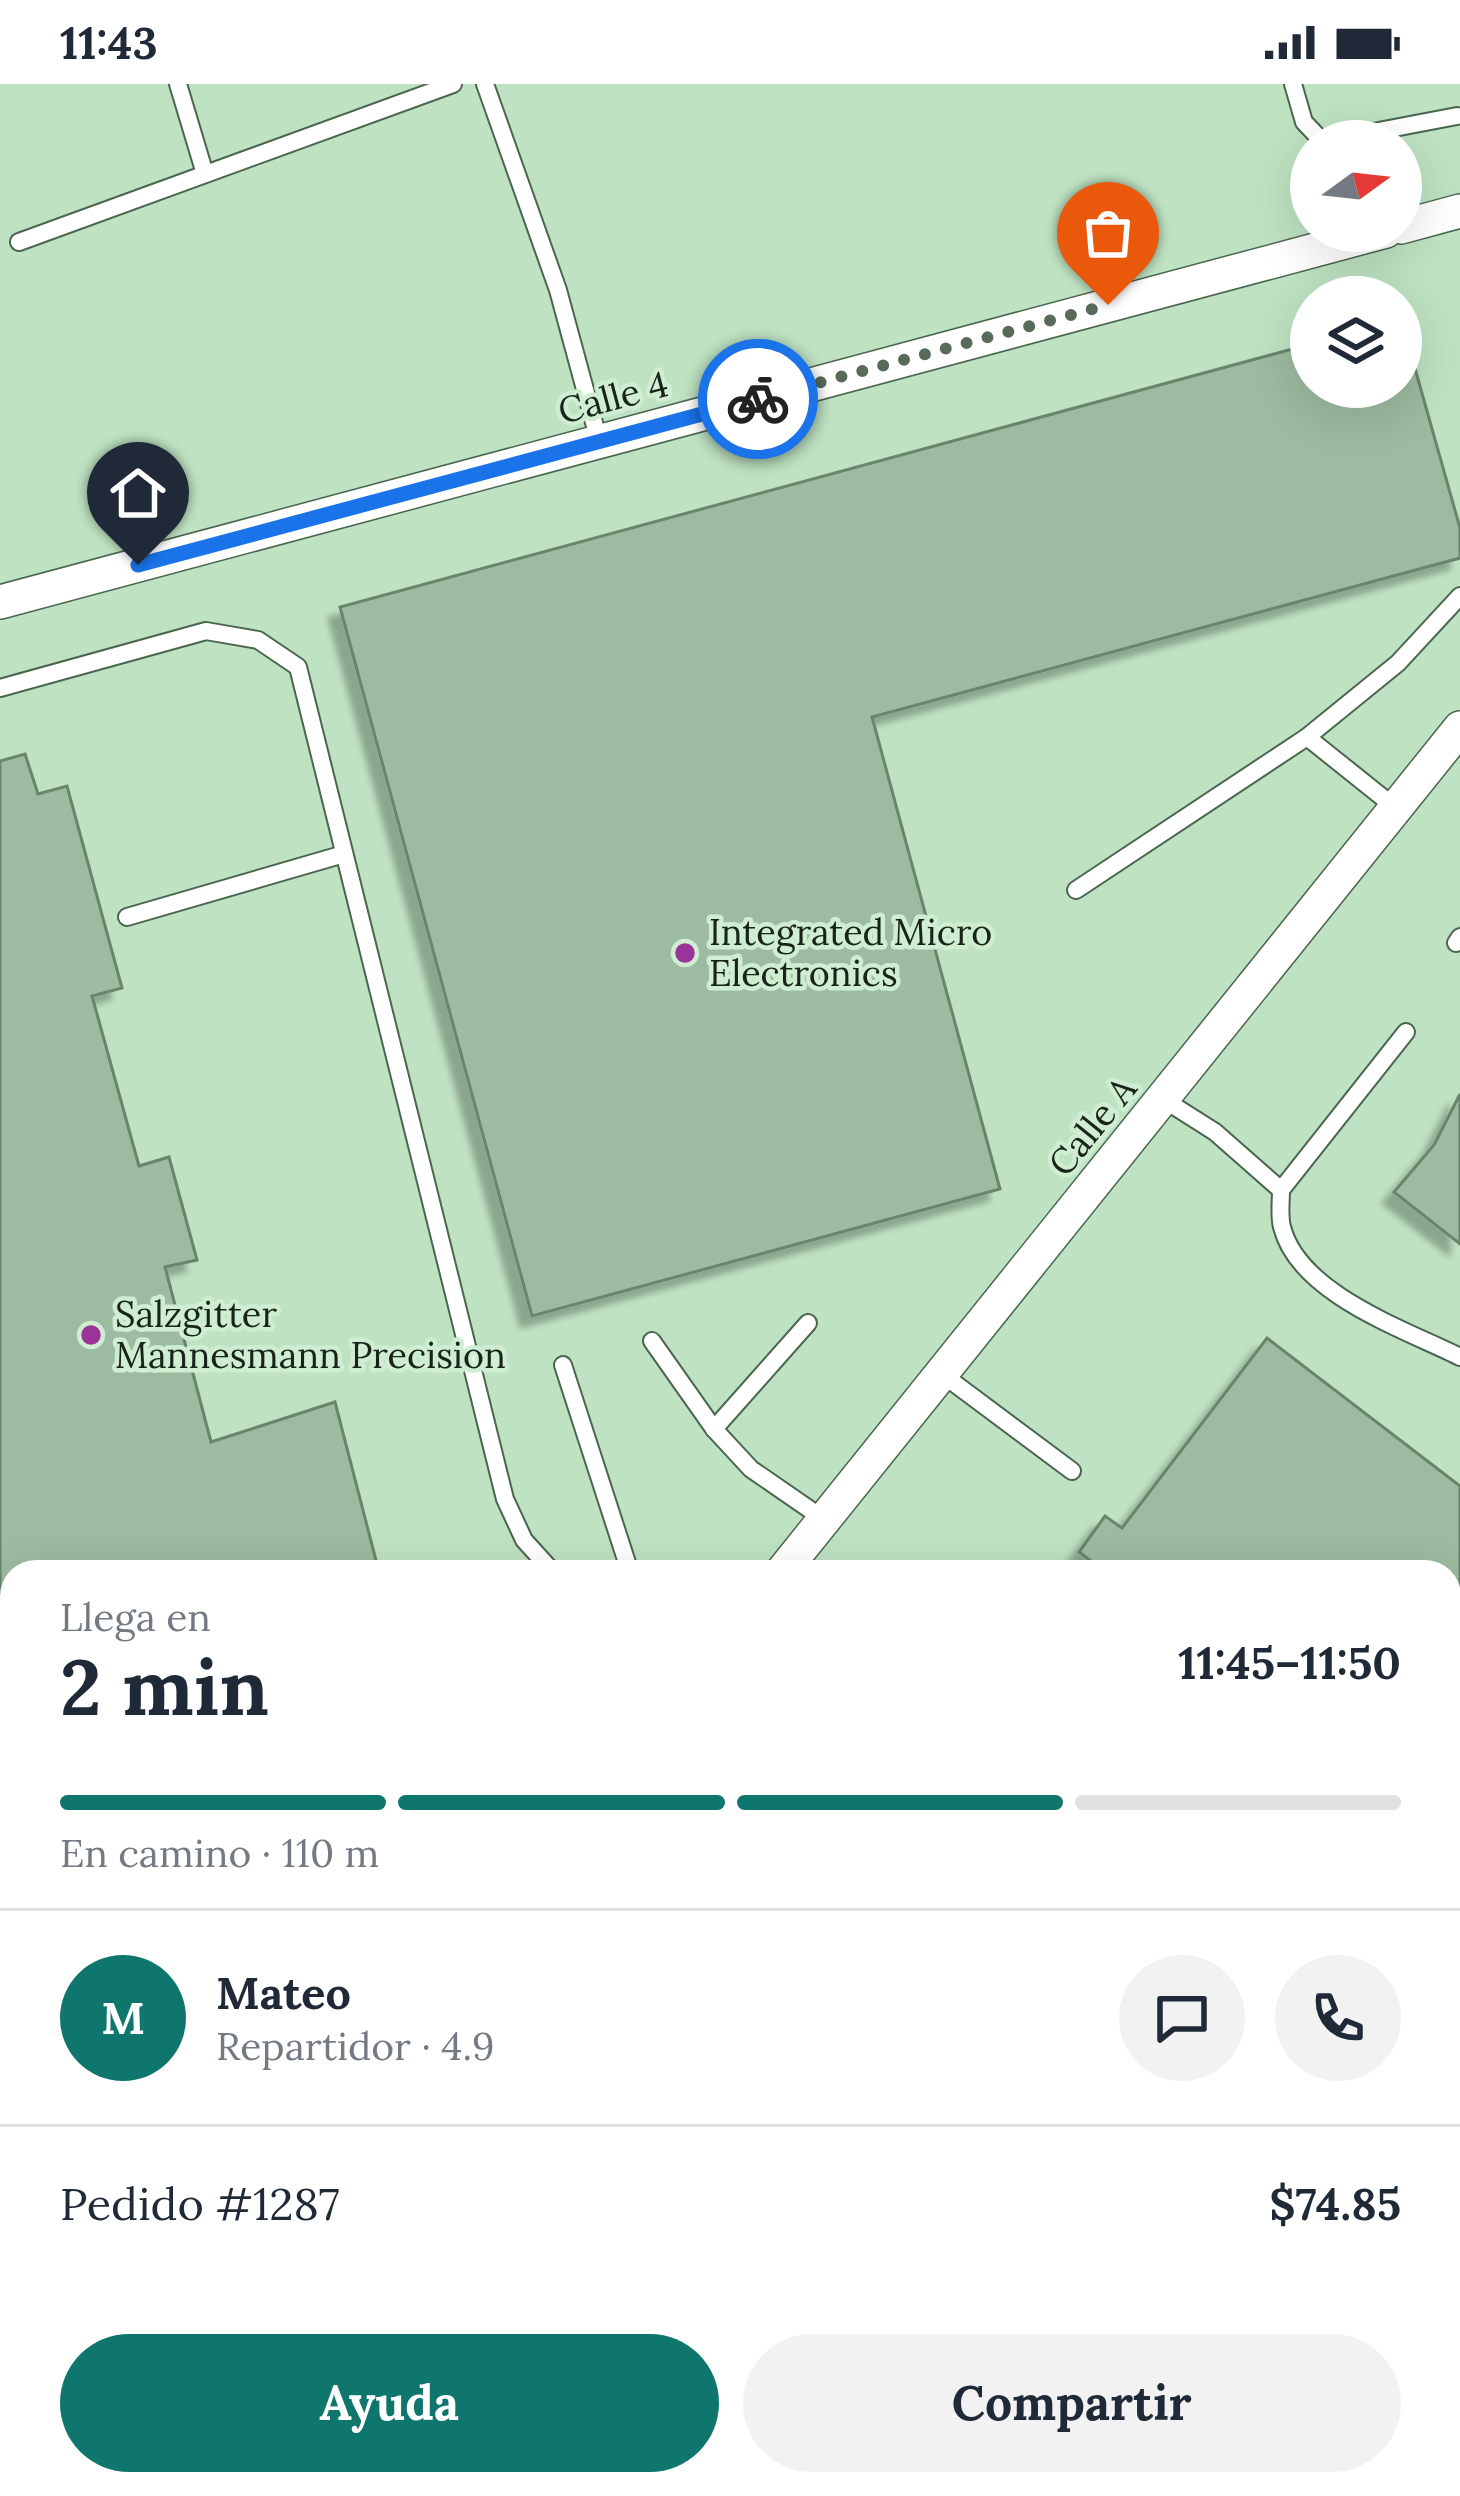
<!DOCTYPE html>
<html lang="es">
<head>
<meta charset="utf-8">
<style>
  body { margin:0; font-family:Lora,serif; background:#f2f2f3; color:#1f2937; height:100vh; display:flex; flex-direction:column; font-size:45px; white-space:nowrap }
  * { box-sizing:border-box; margin:0 }
  p { font-size:39px; color:#747a83 }
  .icon { flex:none; width:66px; height:66px; fill:none; stroke:currentColor; stroke-width:2; stroke-linecap:round; stroke-linejoin:round }
  .map { position:relative; flex:1; overflow:hidden }
  .drawer { position:absolute; left:0px; top:1476px; width:1461px; height:936px; display:flex; flex-direction:column; background:#fff; border-radius:36px 36px 0 0; box-shadow:0 12px 48px #0002 }
  .drawer>* { flex:none }
  .needle { width:78px; rotate:75deg }
  .buttons { position:absolute; left:1290px; top:36px; display:grid; gap:24px }
  .buttons a { display:grid; place-items:center; width:132px; height:132px; border-radius:50%; background:#fff; box-shadow:0 12px 48px #0002; font-size:60px }
  .pin { position:absolute; display:grid; place-items:center; width:102px; height:102px; color:#fff; margin:-123px -51px; border-radius:50% 50% 50% 0; rotate:-45deg; box-shadow:0 0 12px #0007 }
  .pin .icon { rotate:45deg }
  .courier { position:absolute; display:grid; place-items:center; width:120px; height:120px; margin:-60px; border:9px solid #1a73e8; border-radius:50%; background:#fff; color:#222; box-shadow:0 3px 15px #0007 }
  .head em { font-style:normal; font-weight:700 }
  .head div { display:flex; flex-direction:column-reverse }
  .head { display:flex; align-items:center; justify-content:space-between; height:204px; padding:0 60px }
  h1 { font-size:78px; font-weight:700; line-height:90px }
  .bar { display:grid; grid-template-columns:repeat(4,1fr); gap:18px 12px; align-content:center; height:144px; padding:0 60px }
  .bar i { height:15px; border-radius:9px; background:#e0e1e3 }
  .bar .on { background:#0f766e }
  .bar p { grid-column:span 4 }
  .line { display:flex; align-items:center; gap:30px; padding:0 60px; border-top:3px solid #e0e1e3 }
  .line div { flex:1 }
  .round { display:grid; place-items:center; flex:none; width:126px; height:126px; border-radius:63px; background:#f2f2f3 }
  .button { display:flex; gap:24px; margin-top:auto; padding:24px 60px }
  .button a { flex:1; height:138px; border-radius:72px; background:#0f766e; color:#fff; font-size:48px; font-weight:700; line-height:138px; text-align:center }
  .button a+a { background:#f2f2f3; color:#1f2937 }
  .status { display:flex; justify-content:space-between; align-items:center; height:84px; padding:0 60px; background:#fff; direction:ltr }
  .status svg { height:33px; fill:currentColor }
  .map>svg:first-child { display:block }
</style>
</head>
<body>
<div class="status"><b>11:43</b><svg viewBox="0 0 49 12"><path d="M0 12V9h3v3zM5 12V6h3v6zM10 12V3h3v9zM15 12V0h3v12zM26 1h20v11H26zM47 4h2v5h-2z"/></svg></div>
<div class="map">
<svg width="1460" height="2412" viewBox="0 0 1460 2412">
  <defs>
    <filter id="shadow"><feDropShadow dx="-11" dy="11" stdDeviation="3" flood-color="#0004"/></filter>
  </defs>
  <rect width="100%" height="100%" fill="#ceedd1"/>
  <path fill="#bee2c2" fill-rule="evenodd" d="M0,0H1460V2018L1449,2038V1488H12V2400H1242L1235,2412H0ZM1311,57H1401V147H1311ZM1311,213H1401V303H1311Z"/>
  <g fill="#9dbba0" stroke="#69856c" stroke-width="3" filter="url(#shadow)">
    <path d="M1401,235L1460,444V474L872,633L1000,1105L532,1232L340,523L1311,260V303H1401Z"/>
    <path d="M25,670L38,710L67,702L122,904L92,912L139,1082L169,1073L197,1176L165,1183L211,1358L335,1318L379,1488H12V1924L0,1927V677Z"/>
    <path d="M1460,1010V1160L1394,1108L1434,1061Z"/>
    <path d="M1267,1254L1460,1402V1802L1449,1793V1488H1106L1079,1468L1105,1432L1122,1444Z"/>
    <path d="M318,2400H1014L1004,2412H309Z"/>
  </g>
  <g fill="none" stroke-linecap="round" stroke-linejoin="round">
    <defs>
      <g id="lane">
        <path d="M178,0L205,90"/>
        <path d="M485,0L558,206L599,357"/>
        <path d="M1293,0L1304,38L1322,57"/>
        <path d="M1326,57L1457,32"/>
        <path d="M19,158L453,0"/>
        <path d="M0,604L206,547L258,556L298,583L505,1415L524,1456L553,1488"/>
        <path d="M1397,725L1307,653L1398,579L1460,512"/>
        <path d="M1076,806L1307,653"/>
        <path d="M127,833L344,770"/>
        <path d="M1456,859L1460,853"/>
        <path d="M1163,1015L1215,1048L1281,1106L1406,948"/>
        <path d="M1281,1106C1281,1118 1279,1132 1282,1143C1299,1210 1404,1245 1460,1273"/>
        <path d="M652,1257L714,1345L751,1385L825,1436"/>
        <path d="M563,1281L630,1488"/>
        <path d="M942,1290L1072,1387"/>
        <path d="M714,1345L808,1239"/>
        <path d="M0,1980L12,1976"/>
        <path d="M166,2412L175,2400"/>
      </g>
      <g id="street">
        <path d="M1401,143L1460,127"/>
        <path d="M0,518L1386,147"/>
        <path d="M782,1488L1460,644"/>
        <path d="M53,2412L63,2400"/>
      </g>
      <g id="secondary">
        <path d="M1449,2123L1460,2104"/>
        <path d="M1449,2306L1460,2285"/>
        <path d="M1284,2412L1291,2400"/>
        <path d="M1392,2412L1398,2400"/>
      </g>
    </defs>
    <use href="#lane" stroke="#4b664f" stroke-width="20"/>
    <use href="#street" stroke="#4b664f" stroke-width="36"/>
    <use href="#secondary" stroke="#4b664f" stroke-width="51"/>
    <use href="#lane" stroke="#fff" stroke-width="16"/>
    <use href="#street" stroke="#fff" stroke-width="33"/>
    <use href="#secondary" stroke="#ddeee0" stroke-width="48"/>
  </g>
  <g fill="none" stroke-linecap="round" stroke-linejoin="round">
    <path stroke="#586a59" stroke-width="12" stroke-dasharray="0 21.6" d="M758,315L1108,221"/>
    <path stroke="#1a73e8" stroke-width="15" d="M138,481L758,315"/>
  </g>
  <g fill="#9a3499" stroke="#ceedd1" stroke-width="4.5">
    <circle cx="685" cy="869" r="12"/>
    <circle cx="91" cy="1251" r="12"/>
  </g>
  <g text-anchor="middle" dominant-baseline="central" stroke-width="9" stroke-linejoin="round" paint-order="stroke">
    <g font-size="36" fill="#182319" stroke="#ceedd1">
      <text transform="translate(613 313) rotate(-15)">Calle 4</text>
      <text transform="translate(1092 1042) rotate(-51)">Calle A</text>
    </g>
    <g font-size="36" fill="#182319" stroke="#ceedd1" text-anchor="start">
      <text x="709" y="848">Integrated Micro<tspan x="709" dy="41">Electronics</tspan></text>
      <text x="115" y="1230">Salzgitter<tspan x="115" dy="41">Mannesmann Precision</tspan></text>
    </g>
  </g>
</svg>
<div class="buttons">
<a><svg class="needle" viewBox="-14 -14 28 28"><path d="M0-13l5 13h-10z" fill="#e53935"/><path d="M0 13l5-13h-10z" fill="#747a83"/></svg></a>
<a><svg class="icon" aria-label="layers" viewBox="0 0 24 24"><path d="M12 4l9 5-9 5-9-5zM3 14l9 5 9-5"/></svg></a>
</div>
<div class="pin" style="left:1108px;top:221px;background:#ea580c"><svg class="icon" aria-label="bag" viewBox="0 0 24 24"><path d="M5 8h14l-1 12H6zM9 8a3 3 0 0 1 6 0"/></svg></div>
<div class="pin" style="left:138px;top:481px;background:#1f2937"><svg class="icon" aria-label="home" viewBox="0 0 24 24"><path d="M3 11l9-7 9 7M6 9v11h12V9"/></svg></div>
<div class="courier" style="left:758px;top:315px"><svg class="icon" aria-label="bike" viewBox="0 0 24 24"><circle cx="6" cy="16" r="4"/><circle cx="18" cy="16" r="4"/><path d="M6 16l4-8h5l3 8M10 8l3 8H6M13 5h3"/></svg></div>
<section class="drawer">
<div class="head"><div><h1>2 min</h1><p>Llega en</p></div><em>11:45–11:50</em></div>
<div class="bar"><i class="on"></i><i class="on"></i><i class="on"></i><i></i><p>En camino · 110 m</p></div>
<div class="line" style="height:216px"><b class="round" style="background:#0f766e;color:#fff">M</b><div><b>Mateo</b><p>Repartidor · 4.9</p></div><a class="round"><svg class="icon" aria-label="chat" viewBox="0 0 24 24"><path d="M4 5h16v11H9l-5 4z"/></svg></a><a class="round"><svg class="icon" aria-label="phone" viewBox="0 0 24 24"><path d="M5 4h4l2 5-3 2q2 4 5 5l2-3 5 2v4C11 20 4 13 5 4z"/></svg></a></div>
<div class="line" style="height:156px"><div>Pedido #1287</div><b>$74.85</b></div>
<div class="button"><a>Ayuda</a><a>Compartir</a></div>
</section>
</div>
</body>
</html>
